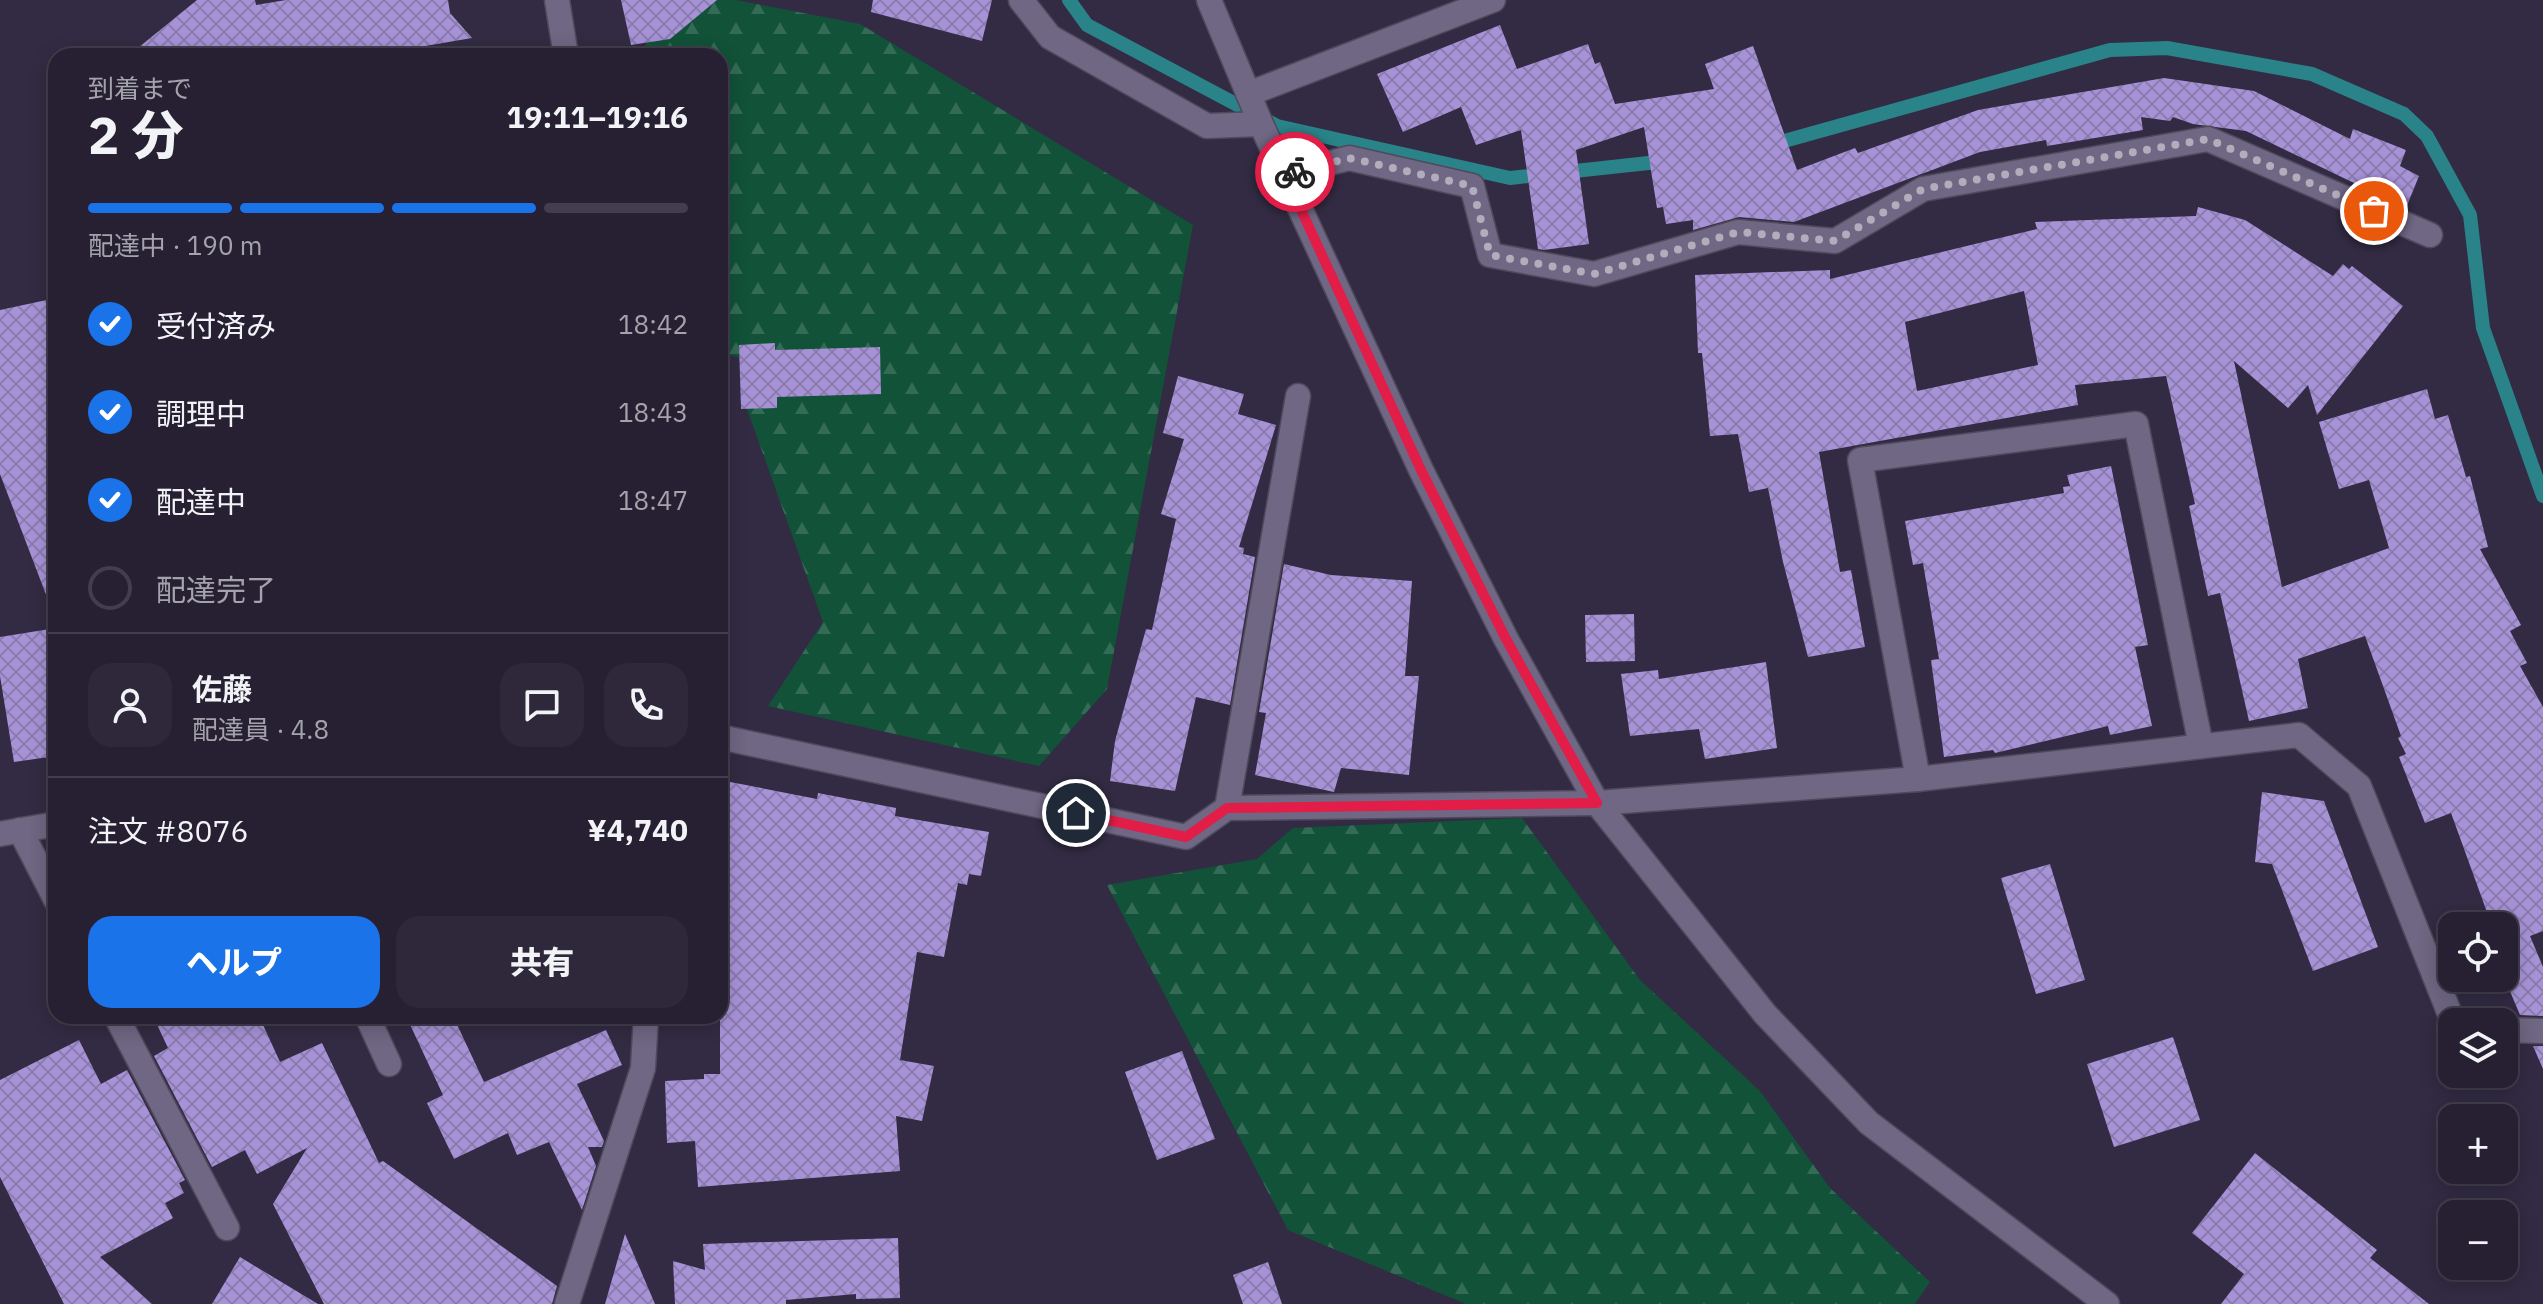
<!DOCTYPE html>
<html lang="ja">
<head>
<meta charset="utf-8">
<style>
  body { margin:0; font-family:"IBM Plex Sans","Noto Sans JP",sans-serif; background:#2e283a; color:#f1f3f6; height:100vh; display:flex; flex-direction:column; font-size:30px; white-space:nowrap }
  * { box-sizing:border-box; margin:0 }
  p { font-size:26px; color:#a4a3ac }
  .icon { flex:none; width:44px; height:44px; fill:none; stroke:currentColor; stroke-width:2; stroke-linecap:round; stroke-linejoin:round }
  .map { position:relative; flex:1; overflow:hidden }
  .panel { position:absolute; left:48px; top:48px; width:680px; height:976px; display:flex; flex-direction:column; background:#262032; border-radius:24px; box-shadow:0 4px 20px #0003,0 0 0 2px #423e4d }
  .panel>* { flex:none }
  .tools { position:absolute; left:2438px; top:912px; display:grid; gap:16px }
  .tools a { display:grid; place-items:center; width:80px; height:80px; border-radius:16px; background:#262032; box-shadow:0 4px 20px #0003,0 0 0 2px #423e4d; font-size:40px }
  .pin { position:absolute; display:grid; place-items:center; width:68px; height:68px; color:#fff; margin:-34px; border:4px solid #fff; border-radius:50%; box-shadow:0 2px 8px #0007 }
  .courier { position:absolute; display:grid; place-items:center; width:80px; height:80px; margin:-40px; border:6px solid #e11d48; border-radius:50%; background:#fff; color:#222; box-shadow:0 2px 10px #0007 }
  .summary em { font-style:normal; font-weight:800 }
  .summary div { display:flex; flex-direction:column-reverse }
  .summary { display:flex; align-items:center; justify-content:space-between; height:136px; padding:0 40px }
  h1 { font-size:52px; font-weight:800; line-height:60px }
  .bar { display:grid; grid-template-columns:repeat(4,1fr); gap:12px 8px; align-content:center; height:96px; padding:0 40px }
  .bar i { height:10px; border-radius:6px; background:#423e4d }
  .bar .current { background:#1a73e8 }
  .bar p { grid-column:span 4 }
  .line { display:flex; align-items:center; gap:20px; padding:0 40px; border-top:2px solid #423e4d }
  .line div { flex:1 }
  .round { display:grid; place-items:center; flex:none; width:84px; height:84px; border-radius:24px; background:#2e283a }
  ol { padding:0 40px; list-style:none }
  li { display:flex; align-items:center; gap:24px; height:88px }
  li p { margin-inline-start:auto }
  li .icon { padding:8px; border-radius:50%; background:#1a73e8; color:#fff; stroke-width:4 }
  li:last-child { color:#a4a3ac }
  li i { width:44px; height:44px; border:4px solid #423e4d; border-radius:50% }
  .button { display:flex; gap:16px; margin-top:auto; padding:16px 40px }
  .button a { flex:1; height:92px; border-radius:24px; background:#1a73e8; color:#fff; font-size:32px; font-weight:800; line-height:92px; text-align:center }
  .button a+a { background:#2e283a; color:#f1f3f6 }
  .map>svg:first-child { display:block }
</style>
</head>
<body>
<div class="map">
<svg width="2543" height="1304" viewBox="0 0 2543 1304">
  <defs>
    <pattern id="forest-firs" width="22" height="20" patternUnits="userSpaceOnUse" patternTransform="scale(2)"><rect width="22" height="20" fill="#115238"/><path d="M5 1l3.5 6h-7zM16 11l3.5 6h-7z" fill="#346b56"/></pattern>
    <pattern id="building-cross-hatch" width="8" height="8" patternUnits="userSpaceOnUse" patternTransform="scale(2)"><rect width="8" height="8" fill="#a792d8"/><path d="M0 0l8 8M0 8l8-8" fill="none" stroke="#8b7cae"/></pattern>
  </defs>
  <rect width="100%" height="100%" fill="#322b43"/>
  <g fill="url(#forest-firs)">
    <path d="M705,0H736L860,24L1193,225L1107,689L1039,766L768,706L823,622L747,409L771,362L720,354V56H643L647,39Z"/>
    <path d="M1522,818L1640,980L1760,1091L1830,1188L1930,1282L1915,1304H1466L1288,1230L1107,885L1257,859L1293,828Z"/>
  </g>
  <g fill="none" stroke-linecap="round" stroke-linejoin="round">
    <g stroke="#2a8388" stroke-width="14">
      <path d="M1069,0L1087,25L1277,126L1510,178L1667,161"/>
      <path d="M1770,145L2110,50L2167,48L2312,74L2404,114L2427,136L2470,215L2483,328L2543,496"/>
    </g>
  </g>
  <g fill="url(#building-cross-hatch)" fill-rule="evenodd">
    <path d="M197,0H255L256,5L286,0H448L450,13L472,38L367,56H128Z"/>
    <path d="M621,0H717L670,39L631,45Z"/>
    <path d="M873,0H992L982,41L871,12Z"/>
    <path d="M1500,25L1517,69L1588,44L1595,64L1600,62L1615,104L1714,89L1705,64L1753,46L1797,170L1855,148L1858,153L1978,110L2164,78L2254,91L2350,139L2353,129L2406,150L2400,166L2419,176L2406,208L2246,131L2193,124L2173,117L2170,121L2141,117L2143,130L2047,146L2046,140L1980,152L1794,222L1739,217L1693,230V220L1666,224L1663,207L1657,208L1644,127L1576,150L1589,244L1544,250L1538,249L1521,130L1476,145L1461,107L1403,132L1377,74Z"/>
    <path d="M2198,207L2245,220L2333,276L2343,264L2349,269L2352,266L2403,306L2317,415L2308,385L2288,408L2234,361L2282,587L2389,548L2369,480L2339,489L2319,422L2427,389L2435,419L2448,415L2466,477L2470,476L2488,547L2480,549L2521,625L2510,631L2527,663L2520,666L2543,707V931L2530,936L2543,967V1016L2520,1015L2504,977V926H2492L2451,813L2425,823L2399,757L2406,754L2398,738L2401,736L2365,636L2298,659L2308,708L2249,721L2220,593L2208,596L2189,506L2195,504L2166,376L2075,385L2078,405L1819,452L1840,572L1851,570L1865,647L1808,657L1783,562L1768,488L1749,492L1738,434L1710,436L1702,353H1698L1695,275L1830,270V279L2037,229L2035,222L2196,216ZM2024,291L2038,365L1917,391L1905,322Z"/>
    <path d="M56,298V613H53L0,474V310Z"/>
    <path d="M775,343V350L880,347L881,394L777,397V408L741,409L739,345Z"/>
    <path d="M1178,376L1244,394L1238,414L1276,425L1239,547L1244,548L1243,554L1255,557L1230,705L1196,697L1175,791L1110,781L1115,741L1146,629L1152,630L1176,519L1161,514L1184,439L1163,433Z"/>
    <path d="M2111,466L2148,645L2135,647L2152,726L2110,735L2108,726L1995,753L1993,750L1944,757L1931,660L1939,659L1923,563L1913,565L1905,521L2064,493L2063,487L2070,486L2067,475Z"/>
    <path d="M1284,564L1331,575L1412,581L1405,676H1419L1409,775L1341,768L1334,792L1255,775L1266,713L1259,712Z"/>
    <path d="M1634,614L1635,661L1586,662L1585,615Z"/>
    <path d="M56,628V756L14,762L0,676V637Z"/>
    <path d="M1766,662L1777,748L1705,759L1699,729L1630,736L1621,674L1658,670L1659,679Z"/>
    <path d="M720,780L817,799L818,793L896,808L895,816L989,832L981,876L969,874L967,885L958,883L944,957L917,952L900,1060L934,1066L922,1121L896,1116L900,1171L698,1187L695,1141L667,1143L665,1081L704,1079V1074H720Z"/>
    <path d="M2262,792L2324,801L2378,947L2313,971L2272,864L2255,862Z"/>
    <path d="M2050,864L2085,980L2036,994L2001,878Z"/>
    <path d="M153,1016H259L280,1062L322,1043L379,1163L383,1161L557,1286L552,1304H324L273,1204L307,1148L257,1174L245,1150L212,1167L154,1056L168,1048Z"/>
    <path d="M406,1016H453L484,1082L606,1030L622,1065L577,1084L604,1141L602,1147H588L596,1166L582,1210L549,1142L517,1155L508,1133L454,1159L427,1103L443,1095Z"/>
    <path d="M2173,1037L2200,1120L2114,1147L2087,1064Z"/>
    <path d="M79,1040L101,1084L127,1070L185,1180L179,1183L184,1193L165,1203L173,1218L100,1257L152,1304H64L0,1177V1080Z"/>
    <path d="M2533,1046H2543V1069Z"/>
    <path d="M1182,1051L1215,1139L1157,1160L1125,1072Z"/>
    <path d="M2255,1153L2377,1250L2370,1258L2429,1304H2221L2244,1274L2192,1233Z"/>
    <path d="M625,1234L655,1304H605Z"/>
    <path d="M898,1238L900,1298L856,1299V1294L786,1300V1304H675L673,1261L705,1270L703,1244Z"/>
    <path d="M240,1257L318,1304H212Z"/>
    <path d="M1268,1262L1282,1304H1243L1233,1275Z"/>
  </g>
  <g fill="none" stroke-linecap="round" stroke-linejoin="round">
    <defs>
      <g id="street">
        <path d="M557,0L566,56"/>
        <path d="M1021,0L1050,37L1207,126L1261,124"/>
        <path d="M1248,94L1493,0"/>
        <path d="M1285,175L1349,158L1472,186L1490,255L1594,274L1738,232L1835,241L1923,189L2208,139L2430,235"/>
        <path d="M720,737L1186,837L1227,808L1597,803L1918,779L2299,735L2359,786L2453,1022"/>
        <path d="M1918,779L1860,460L2136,424L2201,746"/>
        <path d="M1227,808L1298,396"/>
        <path d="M20,830L56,900"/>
        <path d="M0,834L56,824"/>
        <path d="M116,1016L227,1228"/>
        <path d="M367,1016L389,1064"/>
        <path d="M2504,1030L2543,1031"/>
        <path d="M567,1304L643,1068L646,1016"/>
      </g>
      <path id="secondary" d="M1209,0L1261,124L1421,470L1506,639L1597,803L1765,1014L1869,1123L2107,1304"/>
    </defs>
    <use href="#street" stroke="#4f495c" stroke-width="27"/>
    <use href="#secondary" stroke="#4f495c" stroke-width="27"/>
    <use href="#street" stroke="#6f6783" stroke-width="24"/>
    <use href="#secondary" stroke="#6f6783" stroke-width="24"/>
  </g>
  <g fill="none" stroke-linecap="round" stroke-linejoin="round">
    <path stroke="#b1adbc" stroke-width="8" stroke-dasharray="0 14.4" d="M1295,172L1349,158L1472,186L1490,255L1594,274L1738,232L1835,241L1923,189L2208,139L2374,211"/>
    <path stroke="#e11d48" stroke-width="10" d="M1076,813L1186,837L1227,808L1597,803L1506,639L1421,470L1285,175L1295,172"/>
  </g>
</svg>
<div class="tools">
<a><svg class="icon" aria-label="locate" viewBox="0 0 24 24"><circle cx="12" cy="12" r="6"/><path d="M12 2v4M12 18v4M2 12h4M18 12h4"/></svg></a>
<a><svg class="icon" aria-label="layers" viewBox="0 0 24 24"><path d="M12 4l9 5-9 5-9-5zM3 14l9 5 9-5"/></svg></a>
<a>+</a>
<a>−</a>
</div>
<div class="pin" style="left:2374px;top:211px;background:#ea580c"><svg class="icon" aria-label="bag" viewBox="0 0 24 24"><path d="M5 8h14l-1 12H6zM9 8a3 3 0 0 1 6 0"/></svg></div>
<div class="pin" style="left:1076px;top:813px;background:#1f2937"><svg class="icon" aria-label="home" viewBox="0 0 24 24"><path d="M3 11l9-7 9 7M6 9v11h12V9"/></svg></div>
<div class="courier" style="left:1295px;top:172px"><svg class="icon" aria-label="bike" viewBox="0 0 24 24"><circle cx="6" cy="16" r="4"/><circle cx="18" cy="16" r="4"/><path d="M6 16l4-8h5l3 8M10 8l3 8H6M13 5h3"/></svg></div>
<section class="panel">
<div class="summary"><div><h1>2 分</h1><p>到着まで</p></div><em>19:11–19:16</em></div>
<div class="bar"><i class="current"></i><i class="current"></i><i class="current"></i><i></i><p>配達中 · 190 m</p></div>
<ol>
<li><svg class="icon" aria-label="check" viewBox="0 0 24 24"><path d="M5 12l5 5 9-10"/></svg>受付済み<p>18:42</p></li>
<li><svg class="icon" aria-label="check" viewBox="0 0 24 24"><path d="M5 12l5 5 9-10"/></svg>調理中<p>18:43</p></li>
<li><svg class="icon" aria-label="check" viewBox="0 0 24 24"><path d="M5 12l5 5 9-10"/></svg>配達中<p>18:47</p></li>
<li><i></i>配達完了</li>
</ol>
<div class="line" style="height:144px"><a class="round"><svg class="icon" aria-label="person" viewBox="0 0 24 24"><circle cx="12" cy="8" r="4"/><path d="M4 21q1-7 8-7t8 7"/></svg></a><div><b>佐藤</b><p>配達員 · 4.8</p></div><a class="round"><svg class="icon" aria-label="chat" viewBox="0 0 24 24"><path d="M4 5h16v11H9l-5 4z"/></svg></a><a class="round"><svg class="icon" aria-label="phone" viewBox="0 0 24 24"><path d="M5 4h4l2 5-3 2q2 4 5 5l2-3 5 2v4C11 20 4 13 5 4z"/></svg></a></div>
<div class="line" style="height:104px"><div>注文 #8076</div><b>¥4,740</b></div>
<div class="button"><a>ヘルプ</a><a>共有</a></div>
</section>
</div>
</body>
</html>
